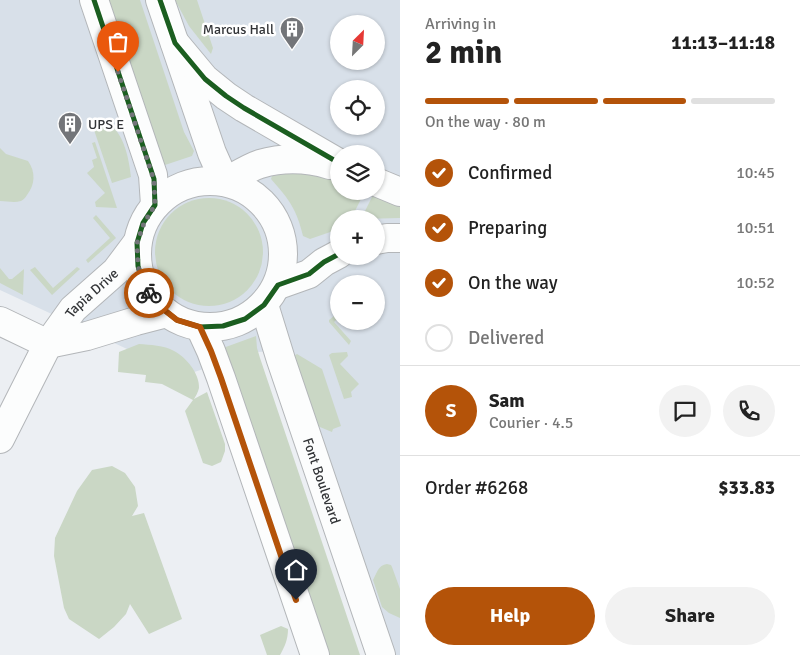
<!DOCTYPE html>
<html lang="en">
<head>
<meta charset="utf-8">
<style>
  body { margin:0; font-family:Signika,sans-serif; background:#f2f2f2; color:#222; height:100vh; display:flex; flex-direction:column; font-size:19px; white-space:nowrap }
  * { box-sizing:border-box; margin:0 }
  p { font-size:16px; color:#767676 }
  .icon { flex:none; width:28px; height:28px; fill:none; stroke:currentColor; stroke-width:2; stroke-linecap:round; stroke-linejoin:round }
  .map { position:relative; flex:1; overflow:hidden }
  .details { display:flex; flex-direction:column; background:#fff; width:400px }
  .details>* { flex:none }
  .needle { width:32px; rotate:24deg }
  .controls { position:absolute; left:330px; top:15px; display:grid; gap:10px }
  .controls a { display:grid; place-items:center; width:55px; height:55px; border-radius:50%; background:#fff; box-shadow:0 1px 4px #0004; font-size:25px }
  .pin { position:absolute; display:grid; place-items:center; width:42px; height:42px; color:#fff; margin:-51px -21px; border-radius:50% 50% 50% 0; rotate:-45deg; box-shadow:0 0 5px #0007 }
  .pin .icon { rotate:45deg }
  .courier { position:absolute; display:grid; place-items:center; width:50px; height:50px; margin:-25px; border:4px solid #b45309; border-radius:50%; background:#fff; color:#222; box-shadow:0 1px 6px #0007 }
  .overview em { font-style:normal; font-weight:800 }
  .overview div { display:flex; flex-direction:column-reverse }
  .overview { display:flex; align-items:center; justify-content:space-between; height:85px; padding:0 25px }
  h1 { font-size:32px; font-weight:800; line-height:38px }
  .bar { display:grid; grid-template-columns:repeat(4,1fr); gap:8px 5px; align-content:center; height:60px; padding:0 25px }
  .bar i { height:6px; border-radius:4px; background:#e0e0e0 }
  .bar .current { background:#b45309 }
  .bar p { grid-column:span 4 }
  .line { display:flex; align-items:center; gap:12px; padding:0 25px; border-top:1px solid #e0e0e0 }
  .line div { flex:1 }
  .round { display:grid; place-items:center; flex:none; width:52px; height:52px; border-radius:26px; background:#f2f2f2 }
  ol { padding:0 25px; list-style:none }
  li { display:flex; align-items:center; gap:15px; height:55px }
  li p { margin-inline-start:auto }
  li .icon { padding:5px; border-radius:50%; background:#b45309; color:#fff; stroke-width:4 }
  li:last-child { color:#767676 }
  li i { width:28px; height:28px; border:2px solid #e0e0e0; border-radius:50% }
  .button { display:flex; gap:10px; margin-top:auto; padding:10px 25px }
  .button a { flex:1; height:58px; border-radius:30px; background:#b45309; color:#fff; font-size:20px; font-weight:800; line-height:58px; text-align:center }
  .button a+a { background:#f2f2f2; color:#222 }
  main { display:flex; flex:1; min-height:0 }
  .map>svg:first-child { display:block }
</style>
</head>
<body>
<main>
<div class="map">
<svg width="400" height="655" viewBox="0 0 400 655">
  <rect width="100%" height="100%" fill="#eceff3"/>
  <path fill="#d8e0e9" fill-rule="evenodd" d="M0,0H400V655H388L285,351L256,352L185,375L140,355L0,290ZM339,24H376V61H339ZM339,89H376V126H339ZM339,154H376V191H339ZM339,219H376V256H339ZM339,284H376V321H339Z"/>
  <g fill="#cad7c5">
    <path d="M108,0H140L184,132L194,151L192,156L165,165L162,163Z"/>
    <path d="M175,0H197L213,48L211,54L189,26Z"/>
    <path d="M102,121C123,126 129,158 131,177L112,183L93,127L100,125Z"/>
    <path d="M95,142L117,208L96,207L95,202L105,193L87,173L94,167L92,160L97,158L92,143Z"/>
    <path d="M0,148L6,154L28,161C36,172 35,185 27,195C25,198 24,199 21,201C14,203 7,201 0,201Z"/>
    <path d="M297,172L339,176V191H365L351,219H339V229L310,239L303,236C297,210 289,199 271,179L272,176Z"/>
    <path d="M375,191L400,203V218L361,219Z"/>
    <circle cx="209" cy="252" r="54"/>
    <path d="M96,215L116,238L88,263L86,260L110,238L93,218Z"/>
    <path d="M35,267L53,288L77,267L80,269L52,295L30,270Z"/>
    <path d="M0,268L9,279H12L24,269L23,295L0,283Z"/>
    <path d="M339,312V317L334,322L351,341L349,345L329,322V320Z"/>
    <path d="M256,336L257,348L260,358L360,655H329L233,370L223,348Z"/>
    <path d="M139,344C150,345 164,345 174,351C186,357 200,374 199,388C198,392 196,396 194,399L207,392L225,444V451L221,462L212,466L203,463L185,411L193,400L162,384L145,382L146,375L118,372L119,352Z"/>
    <path d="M347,352L348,356L340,364L359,384L351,392L352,397L344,399L329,355L332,353Z"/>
    <path d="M297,354L322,369L341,426L333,429L332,432L315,425L292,357Z"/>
    <path d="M112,466L125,473L135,487L138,506L132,516L144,513L182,619L149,634L130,604L126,614L114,627L99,639L69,619L64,608L54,556L55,538L77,491L92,470Z"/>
    <path d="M387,564L391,565L392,567L400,589V618L389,613L382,607L373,580C377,573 378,565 387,564Z"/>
    <path d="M281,626L288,629C288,639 285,646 280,655H267L260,635Z"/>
  </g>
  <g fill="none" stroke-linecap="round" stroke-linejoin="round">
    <defs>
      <g id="minor">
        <path d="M94,0L153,175L155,205"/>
        <path d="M160,0L212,153L225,182"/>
        <path d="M175,43L205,79L226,96L244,108L339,163"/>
        <circle cx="210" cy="254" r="73"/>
        <path d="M225,182C236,176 248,168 260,164C284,157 307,158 330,165"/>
        <path d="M376,182L400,192"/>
        <path d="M376,240L387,238H400"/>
        <path d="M278,285L309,274L324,262L339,254"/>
        <path id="s1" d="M264,305L281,360L381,655"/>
        <path d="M0,321L48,344"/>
        <path d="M200,327L211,351L221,378L315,655"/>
        <path d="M48,344L87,336L136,321L167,313"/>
        <path id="s2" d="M0,439L48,344L73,309L116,271L137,243"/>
      </g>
    </defs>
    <use href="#minor" stroke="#b3b6b9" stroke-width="30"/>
    <use href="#minor" stroke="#fcfdfd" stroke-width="28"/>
    <defs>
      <g id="cycleway">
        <path d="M94,0L154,179L155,205L143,223L137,243L138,266L144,287L158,305L177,320L200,327L223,326L245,319L264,305L278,285L309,274L324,262L339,254"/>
        <path d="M160,0L175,43L205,79L226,96L244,108L339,163"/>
      </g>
    </defs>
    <use href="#cycleway" stroke="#fff" stroke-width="8"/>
    <use href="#cycleway" stroke="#1b5e20" stroke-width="5"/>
  </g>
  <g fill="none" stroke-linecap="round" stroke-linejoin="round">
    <path stroke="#737579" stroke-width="5" stroke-dasharray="0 9" d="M118,72L154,180L155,205L144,223L137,243L138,266L144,287L149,293"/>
    <path stroke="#b45309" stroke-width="6" d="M149,293L158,305L177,320L200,327L211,351L221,378L296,600"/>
  </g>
  <defs>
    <symbol id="building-pin" viewBox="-11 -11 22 30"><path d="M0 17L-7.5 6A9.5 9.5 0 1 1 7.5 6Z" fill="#737579" stroke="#fff"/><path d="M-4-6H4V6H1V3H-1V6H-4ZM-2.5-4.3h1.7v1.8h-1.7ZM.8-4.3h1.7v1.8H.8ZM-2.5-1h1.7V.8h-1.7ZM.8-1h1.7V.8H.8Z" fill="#fff"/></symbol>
  </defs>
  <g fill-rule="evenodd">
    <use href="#building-pin" x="278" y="15" width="28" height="38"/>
    <use href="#building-pin" x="56" y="110" width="28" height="38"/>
  </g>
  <g text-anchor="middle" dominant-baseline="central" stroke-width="5" stroke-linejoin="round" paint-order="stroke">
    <g font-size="14" fill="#323437" stroke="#fff" text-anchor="end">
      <text x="274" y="29">Marcus Hall</text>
      <text x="88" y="124" text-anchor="start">UPS E</text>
    </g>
    <g font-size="14" fill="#323437" stroke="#fff">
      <text stroke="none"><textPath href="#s2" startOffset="174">Tapia Drive</textPath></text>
      <text stroke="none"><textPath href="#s1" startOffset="185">Font Boulevard</textPath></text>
    </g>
  </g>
</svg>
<div class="controls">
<a><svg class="needle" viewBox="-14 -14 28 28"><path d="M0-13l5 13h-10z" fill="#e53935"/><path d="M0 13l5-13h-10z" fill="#767676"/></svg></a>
<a><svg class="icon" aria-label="locate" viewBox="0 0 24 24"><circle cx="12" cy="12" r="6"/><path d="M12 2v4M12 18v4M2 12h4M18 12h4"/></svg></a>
<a><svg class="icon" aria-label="layers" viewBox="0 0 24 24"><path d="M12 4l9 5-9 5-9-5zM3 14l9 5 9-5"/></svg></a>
<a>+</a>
<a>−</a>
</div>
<div class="pin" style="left:118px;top:72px;background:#ea580c"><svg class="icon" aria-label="bag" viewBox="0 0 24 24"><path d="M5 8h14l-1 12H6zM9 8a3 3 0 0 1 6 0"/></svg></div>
<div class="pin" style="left:296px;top:600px;background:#1f2937"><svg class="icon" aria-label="home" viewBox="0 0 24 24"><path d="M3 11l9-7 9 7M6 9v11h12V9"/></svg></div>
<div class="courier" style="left:149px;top:293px"><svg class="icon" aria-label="bike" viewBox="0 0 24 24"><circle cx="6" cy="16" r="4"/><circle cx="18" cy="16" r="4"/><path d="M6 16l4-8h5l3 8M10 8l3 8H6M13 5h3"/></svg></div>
</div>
<section class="details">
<div class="overview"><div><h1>2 min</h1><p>Arriving in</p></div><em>11:13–11:18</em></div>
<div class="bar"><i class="current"></i><i class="current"></i><i class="current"></i><i></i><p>On the way · 80 m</p></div>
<ol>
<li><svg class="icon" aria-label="check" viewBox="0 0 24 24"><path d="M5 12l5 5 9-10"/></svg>Confirmed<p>10:45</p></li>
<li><svg class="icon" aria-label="check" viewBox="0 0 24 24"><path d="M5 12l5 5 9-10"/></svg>Preparing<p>10:51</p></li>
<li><svg class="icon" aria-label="check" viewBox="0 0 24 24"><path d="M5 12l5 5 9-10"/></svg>On the way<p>10:52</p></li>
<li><i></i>Delivered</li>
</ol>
<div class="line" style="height:90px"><b class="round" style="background:#b45309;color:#fff">S</b><div><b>Sam</b><p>Courier · 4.5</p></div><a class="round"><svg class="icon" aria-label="chat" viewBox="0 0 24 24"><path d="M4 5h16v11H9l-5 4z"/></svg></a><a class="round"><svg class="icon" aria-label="phone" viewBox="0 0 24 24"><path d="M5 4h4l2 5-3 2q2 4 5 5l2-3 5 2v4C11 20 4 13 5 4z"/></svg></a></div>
<div class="line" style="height:65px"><div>Order #6268</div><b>$33.83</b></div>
<div class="button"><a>Help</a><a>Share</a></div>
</section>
</main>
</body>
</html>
